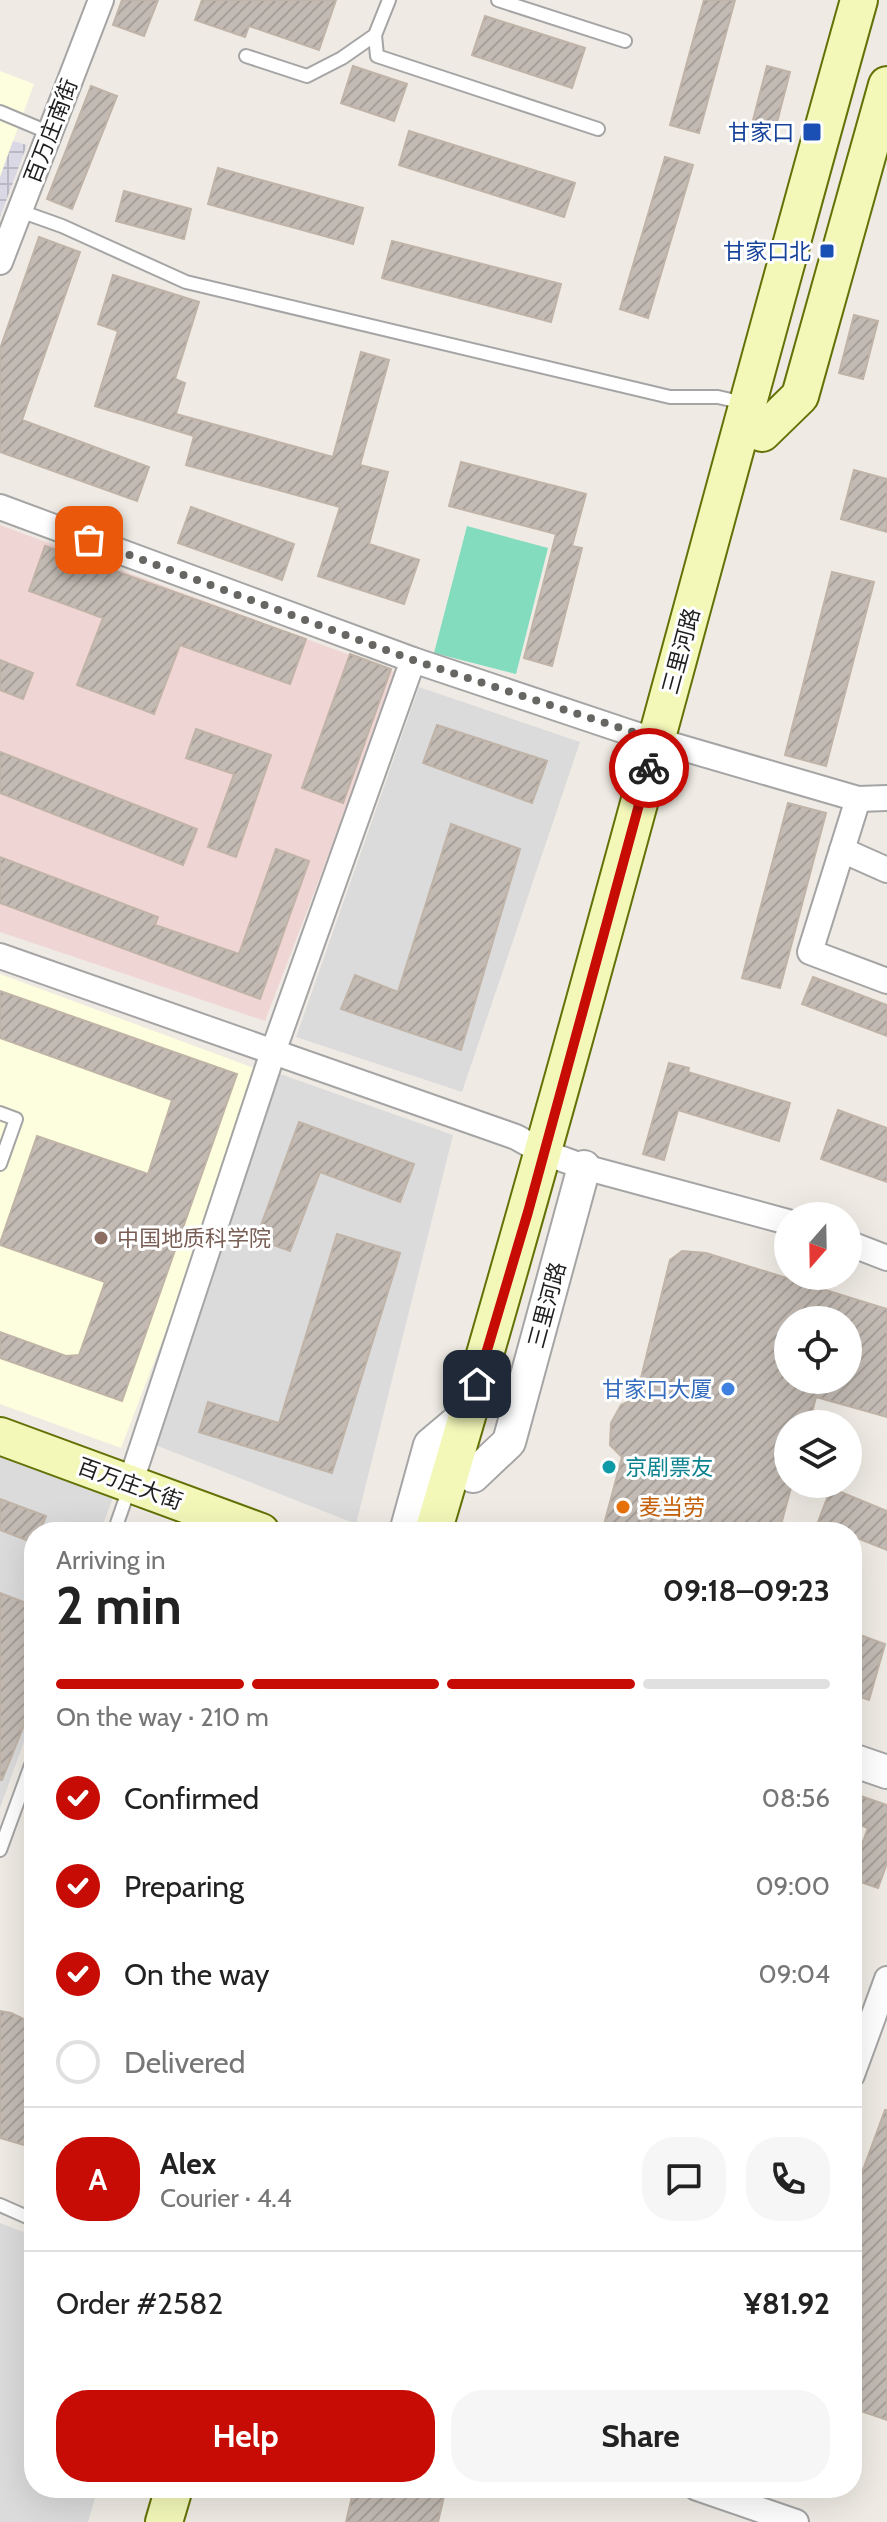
<!DOCTYPE html>
<html lang="en">
<head>
<meta charset="utf-8">
<style>
  body { margin:0; font-family:Cabin,"Noto Sans SC",sans-serif; background:#f6f6f6; color:#222; height:100vh; display:flex; flex-direction:column; font-size:30px; white-space:nowrap }
  * { box-sizing:border-box; margin:0 }
  p { font-size:26px; color:#767676 }
  .icon { flex:none; width:44px; height:44px; fill:none; stroke:currentColor; stroke-width:2; stroke-linecap:round; stroke-linejoin:round }
  .map { position:relative; flex:1; overflow:hidden }
  .drawer { position:absolute; left:24px; top:1522px; width:838px; height:976px; display:flex; flex-direction:column; background:#fff; border-radius:32px; box-shadow:0 8px 32px #0002 }
  .drawer>* { flex:none }
  .needle { width:52px; rotate:200deg }
  .controls { position:absolute; left:774px; top:1202px; display:grid; gap:16px }
  .controls a { display:grid; place-items:center; width:88px; height:88px; border-radius:50%; background:#fff; box-shadow:0 8px 32px #0002; font-size:40px }
  .pin { position:absolute; display:grid; place-items:center; width:68px; height:68px; color:#fff; margin:-34px; border-radius:16px; box-shadow:0 4px 12px #0006 }
  .courier { position:absolute; display:grid; place-items:center; width:80px; height:80px; margin:-40px; border:6px solid #c70b05; border-radius:50%; background:#fff; color:#222; box-shadow:0 2px 10px #0007 }
  .headline em { font-style:normal; font-weight:800 }
  .headline div { display:flex; flex-direction:column-reverse }
  .headline { display:flex; align-items:center; justify-content:space-between; height:136px; padding:0 32px }
  h1 { font-size:52px; font-weight:800; line-height:60px }
  .bar { display:grid; grid-template-columns:repeat(4,1fr); gap:12px 8px; align-content:center; height:96px; padding:0 32px }
  .bar i { height:10px; border-radius:6px; background:#e0e0e0 }
  .bar .selected { background:#c70b05 }
  .bar p { grid-column:span 4 }
  .line { display:flex; align-items:center; gap:20px; padding:0 32px; border-top:2px solid #e0e0e0 }
  .line div { flex:1 }
  .round { display:grid; place-items:center; flex:none; width:84px; height:84px; border-radius:32px; background:#f6f6f6 }
  ol { padding:0 32px; list-style:none }
  li { display:flex; align-items:center; gap:24px; height:88px }
  li p { margin-inline-start:auto }
  li .icon { padding:8px; border-radius:50%; background:#c70b05; color:#fff; stroke-width:4 }
  li:last-child { color:#767676 }
  li i { width:44px; height:44px; border:4px solid #e0e0e0; border-radius:50% }
  .button { display:flex; gap:16px; margin-top:auto; padding:16px 32px }
  .button a { flex:1; height:92px; border-radius:32px; background:#c70b05; color:#fff; font-size:32px; font-weight:800; line-height:92px; text-align:center }
  .button a+a { background:#f6f6f6; color:#222 }
  .map>svg:first-child { display:block }
</style>
</head>
<body>
<div class="map">
<svg width="887" height="2522" viewBox="0 0 887 2522">
  <defs>
    <pattern id="plaza-grid" width="8" height="8" patternUnits="userSpaceOnUse" patternTransform="scale(2)"><rect width="8" height="8" fill="#d9d8e4"/><path d="M0 4h8M4 0v8" fill="none" stroke="#bab9c3"/></pattern>
    <pattern id="building-hatch" width="6" height="6" patternUnits="userSpaceOnUse" patternTransform="scale(2)"><rect width="6" height="6" fill="#c3bbb3"/><path d="M-1 1l2-2M0 6l6-6M5 7l2-2" fill="none" stroke="#a7a09a"/></pattern>
  </defs>
  <rect width="100%" height="100%" fill="#efebe4"/>
  <g fill="#dcdbdb">
    <path d="M419,687L580,742L462,1092L296,1037Z"/>
    <path d="M280,1074L453,1135L356,1524L153,1444Z"/>
    <path d="M0,1453L114,1495L100,1532H34V1714L0,1808Z"/>
    <path d="M0,2223L34,2236V2488H98L88,2522H0Z"/>
  </g>
  <path fill="#efd5d3" d="M0,525L398,673L265,1021L0,932Z"/>
  <g fill="#fdfedd">
    <path d="M0,71L34,84L0,177Z"/>
    <path d="M0,974L265,1072L121,1448L0,1404Z"/>
  </g>
  <path fill="#83dcbd" d="M467,526L548,548L516,674L434,653Z"/>
  <path fill="url(#plaza-grid)" d="M13,141L27,145L0,217V177Z"/>
  <g fill="url(#building-hatch)" stroke="#c0b3a7" stroke-width="2" fill-rule="evenodd">
    <path d="M122,0H158L144,36L113,25Z"/>
    <path d="M202,0H336L319,50L249,26L245,37L195,20Z"/>
    <path d="M704,0H735L699,133L670,125Z"/>
    <path d="M485,16L585,48L572,88L472,55Z"/>
    <path d="M353,66L407,84L394,121L341,103Z"/>
    <path d="M767,66L790,72L775,130L752,124Z"/>
    <path d="M91,86L117,96L72,209L47,199Z"/>
    <path d="M409,131L575,183L564,217L399,165Z"/>
    <path d="M665,157L693,165L648,318L620,309Z"/>
    <path d="M218,168L363,208L353,244L208,204Z"/>
    <path d="M124,191L191,209L184,239L116,221Z"/>
    <path d="M39,237L80,252L22,420L149,467L137,501L0,452V349Z"/>
    <path d="M392,241L561,284L551,322L382,278Z"/>
    <path d="M113,275L199,302L175,379L185,383L176,414L333,457L361,352L389,360L360,465L388,472L369,544L419,560L404,604L318,576L340,507L186,465L194,436L95,406L118,331L98,324Z"/>
    <path d="M854,315L878,321L863,379L839,373Z"/>
    <path d="M461,462L586,494L572,546L582,548L552,666L524,658L556,534L449,506Z"/>
    <path d="M854,470L887,479V532L841,519Z"/>
    <path d="M191,507L294,544L282,580L178,543Z"/>
    <path d="M45,546L306,639L290,684L180,645L154,714L77,685L103,618L29,591Z"/>
    <path d="M832,572L874,582L826,766L785,755Z"/>
    <path d="M350,654L391,669L343,803L302,788Z"/>
    <path d="M0,660L33,673L23,699L0,690Z"/>
    <path d="M437,725L547,761L532,803L423,763Z"/>
    <path d="M196,729L271,755L236,857L208,847L234,774L186,758Z"/>
    <path d="M0,752L197,829L183,865L0,793Z"/>
    <path d="M788,803L826,813L780,988L742,978Z"/>
    <path d="M451,824L520,849L461,1050L341,1009L355,975L398,992Z"/>
    <path d="M276,849L309,861L260,999L0,903V857L158,917L155,925L239,954Z"/>
    <path d="M813,977L887,1005V1036L802,1004Z"/>
    <path d="M0,991L237,1074L122,1401L0,1358V1332L66,1356L79,1355L105,1282L0,1245V1243L37,1136L148,1174L172,1100L0,1038Z"/>
    <path d="M669,1063L689,1068L688,1072L790,1103L779,1141L678,1110L664,1160L643,1154Z"/>
    <path d="M838,1110L887,1128V1182L821,1159Z"/>
    <path d="M299,1122L414,1164L400,1202L320,1172L290,1251L256,1239Z"/>
    <path d="M337,1234L400,1253L332,1473L199,1432L208,1402L279,1423Z"/>
    <path d="M682,1251L706,1253L887,1309V1417L816,1397L809,1424H788V1484H792L779,1532H602L622,1457L610,1445L611,1423L621,1405L636,1398L670,1260ZM788,1320H848V1380H788Z"/>
    <path d="M831,1488L887,1511V1550L852,1536V1532H842L818,1522Z"/>
    <path d="M0,1499L46,1516L40,1532H34V1543L0,1530Z"/>
    <path d="M0,1593L34,1606V1700L2,1780H0Z"/>
    <path d="M852,1632L885,1644L869,1700L852,1694Z"/>
    <path d="M852,1793L887,1805V1863L878,1888L852,1879V1871L868,1828L852,1822Z"/>
    <path d="M0,2011L11,2013L24,2019L34,2030V2148L0,2138Z"/>
    <path d="M885,2110H887V2420L852,2408V2200Z"/>
    <path d="M354,2488H446L438,2522H346Z"/>
  </g>
  <g fill="none" stroke-linecap="round" stroke-linejoin="round">
    <defs>
      <g id="service">
        <path d="M498,0L625,41"/>
        <path d="M375,35L377,56L598,129"/>
        <path d="M246,56L307,76L342,58L375,35L389,0"/>
        <path d="M0,112L50,133"/>
        <path d="M20,211L62,226L186,282L670,397H718L744,403"/>
        <path d="M0,1113L16,1119L0,1164"/>
        <path d="M114,1532L130,1486"/>
        <path d="M0,1850L34,1757"/>
        <path d="M0,2205L34,2220"/>
      </g>
      <g id="minor">
        <path d="M0,262L101,0"/>
        <path d="M0,507L413,660L631,733L858,799L887,798"/>
        <path d="M858,799L810,952L887,981"/>
        <path d="M842,850L887,870"/>
        <path d="M0,956L516,1137L543,1152L584,1167L788,1222"/>
        <path d="M848,1243L887,1258"/>
        <path d="M130,1484L273,1052L413,660"/>
        <path d="M852,2075L887,1979"/>
        <path d="M697,2488L796,2522"/>
      </g>
      <g id="tertiary">
        <path d="M473,1476L509,1442L584,1167"/>
        <path d="M406,1532L430,1445L468,1413"/>
        <path d="M852,1760L887,1772"/>
      </g>
      <g id="secondary">
        <path d="M762,433L800,396L887,85"/>
        <path d="M0,1436L261,1532"/>
        <path d="M433,1532C584,1024 716,510 859,0"/>
        <path d="M164,2522L174,2488"/>
      </g>
    </defs>
    <use href="#service" stroke="#a5a5a5" stroke-width="16"/>
    <use href="#minor" stroke="#a5a5a5" stroke-width="28"/>
    <use href="#tertiary" stroke="#a5a5a5" stroke-width="36"/>
    <use href="#secondary" stroke="#637207" stroke-width="40"/>
    <use href="#service" stroke="#fff" stroke-width="12"/>
    <use href="#minor" stroke="#fff" stroke-width="24"/>
    <use href="#tertiary" stroke="#fff" stroke-width="32"/>
    <use href="#secondary" stroke="#f3f8b9" stroke-width="36"/>
  </g>
  <g fill="none" stroke-linecap="round" stroke-linejoin="round">
    <path stroke="#676663" stroke-width="8" stroke-dasharray="0 14.4" d="M89,540L413,660L657,740L649,768"/>
    <path stroke="#c70b05" stroke-width="10" d="M477,1384L528,1212L649,768"/>
  </g>
  <g fill="#1a4fb4" stroke="#fff" stroke-width="3">
    <rect x="802" y="122" width="20" height="20" rx="4"/>
    <rect x="819" y="243" width="16" height="16" rx="4"/>
  </g>
  <circle fill="#8d6e63" stroke="#fff" stroke-width="3" cx="101" cy="1238" r="8"/>
  <circle fill="#3f7fe0" stroke="#fff" stroke-width="3" cx="728" cy="1389" r="8"/>
  <circle fill="#0f9aa8" stroke="#fff" stroke-width="3" cx="609" cy="1467" r="8"/>
  <circle fill="#e8710a" stroke="#fff" stroke-width="3" cx="623" cy="1507" r="8"/>
  <g text-anchor="middle" dominant-baseline="central" stroke-width="6" stroke-linejoin="round" paint-order="stroke">
    <g font-size="22" fill="#1e1e1e" stroke="#fff">
      <text transform="translate(51 131) rotate(-69)">百万庄南街</text>
      <text transform="translate(681 651) rotate(-75)">三里河路</text>
      <text transform="translate(547 1305) rotate(-75)">三里河路</text>
      <text transform="translate(130 1484) rotate(20)">百万庄大街</text>
    </g>
    <g font-size="22" fill="#164399" stroke="#fff" text-anchor="end">
      <text x="794" y="132">甘家口</text>
      <text x="811" y="251">甘家口北</text>
    </g>
    <g font-size="22" fill="#785e54" stroke="#fff" text-anchor="start">
      <text x="117" y="1238">中国地质科学院</text>
    </g>
    <g font-size="22" fill="#366cbe" stroke="#fff" text-anchor="end">
      <text x="712" y="1389">甘家口大厦</text>
    </g>
    <g font-size="22" fill="#0d838f" stroke="#fff" text-anchor="start">
      <text x="625" y="1467">京剧票友</text>
    </g>
    <g font-size="22" fill="#c56008" stroke="#fff" text-anchor="start">
      <text x="639" y="1507">麦当劳</text>
    </g>
  </g>
</svg>
<div class="controls">
<a><svg class="needle" viewBox="-14 -14 28 28"><path d="M0-13l5 13h-10z" fill="#e53935"/><path d="M0 13l5-13h-10z" fill="#767676"/></svg></a>
<a><svg class="icon" aria-label="locate" viewBox="0 0 24 24"><circle cx="12" cy="12" r="6"/><path d="M12 2v4M12 18v4M2 12h4M18 12h4"/></svg></a>
<a><svg class="icon" aria-label="layers" viewBox="0 0 24 24"><path d="M12 4l9 5-9 5-9-5zM3 14l9 5 9-5"/></svg></a>
</div>
<div class="pin" style="left:89px;top:540px;background:#ea580c"><svg class="icon" aria-label="bag" viewBox="0 0 24 24"><path d="M5 8h14l-1 12H6zM9 8a3 3 0 0 1 6 0"/></svg></div>
<div class="pin" style="left:477px;top:1384px;background:#1f2937"><svg class="icon" aria-label="home" viewBox="0 0 24 24"><path d="M3 11l9-7 9 7M6 9v11h12V9"/></svg></div>
<div class="courier" style="left:649px;top:768px"><svg class="icon" aria-label="bike" viewBox="0 0 24 24"><circle cx="6" cy="16" r="4"/><circle cx="18" cy="16" r="4"/><path d="M6 16l4-8h5l3 8M10 8l3 8H6M13 5h3"/></svg></div>
<section class="drawer">
<div class="headline"><div><h1>2 min</h1><p>Arriving in</p></div><em>09:18–09:23</em></div>
<div class="bar"><i class="selected"></i><i class="selected"></i><i class="selected"></i><i></i><p>On the way · 210 m</p></div>
<ol>
<li><svg class="icon" aria-label="check" viewBox="0 0 24 24"><path d="M5 12l5 5 9-10"/></svg>Confirmed<p>08:56</p></li>
<li><svg class="icon" aria-label="check" viewBox="0 0 24 24"><path d="M5 12l5 5 9-10"/></svg>Preparing<p>09:00</p></li>
<li><svg class="icon" aria-label="check" viewBox="0 0 24 24"><path d="M5 12l5 5 9-10"/></svg>On the way<p>09:04</p></li>
<li><i></i>Delivered</li>
</ol>
<div class="line" style="height:144px"><b class="round" style="background:#c70b05;color:#fff">A</b><div><b>Alex</b><p>Courier · 4.4</p></div><a class="round"><svg class="icon" aria-label="chat" viewBox="0 0 24 24"><path d="M4 5h16v11H9l-5 4z"/></svg></a><a class="round"><svg class="icon" aria-label="phone" viewBox="0 0 24 24"><path d="M5 4h4l2 5-3 2q2 4 5 5l2-3 5 2v4C11 20 4 13 5 4z"/></svg></a></div>
<div class="line" style="height:104px"><div>Order #2582</div><b>¥81.92</b></div>
<div class="button"><a>Help</a><a>Share</a></div>
</section>
</div>
</body>
</html>
